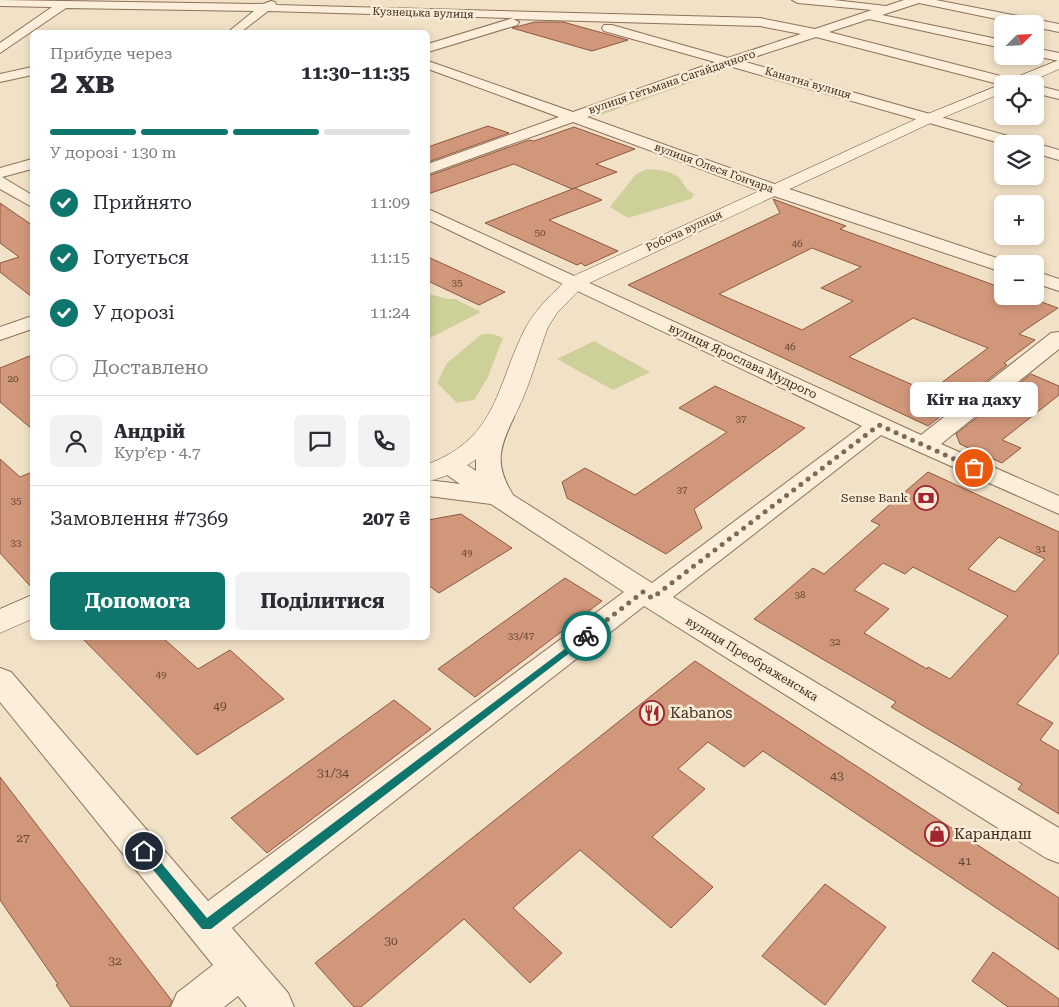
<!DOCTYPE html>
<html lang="uk">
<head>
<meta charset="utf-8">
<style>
  body { margin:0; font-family:"Roboto Serif",serif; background:#f2f2f3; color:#2b2b33; height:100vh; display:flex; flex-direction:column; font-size:19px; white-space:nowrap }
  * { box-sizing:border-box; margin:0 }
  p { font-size:16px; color:#7c7c81 }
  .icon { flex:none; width:28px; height:28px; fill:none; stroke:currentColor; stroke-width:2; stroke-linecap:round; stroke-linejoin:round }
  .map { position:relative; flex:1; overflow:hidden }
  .drawer { position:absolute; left:30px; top:30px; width:400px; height:610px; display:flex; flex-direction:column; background:#fff; border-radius:8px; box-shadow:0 2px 8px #0003 }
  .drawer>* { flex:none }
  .needle { width:32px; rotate:66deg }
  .controls { position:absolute; left:994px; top:15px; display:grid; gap:10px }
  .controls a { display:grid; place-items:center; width:50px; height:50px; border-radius:8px; background:#fff; box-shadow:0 2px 8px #0003; font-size:25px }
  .pin { position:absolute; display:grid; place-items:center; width:42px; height:42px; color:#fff; margin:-21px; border:2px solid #fff; border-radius:50%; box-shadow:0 1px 5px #0007 }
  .courier { position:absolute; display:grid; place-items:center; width:50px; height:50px; margin:-25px; border:4px solid #0f766e; border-radius:50%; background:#fff; color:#222; box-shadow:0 1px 6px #0007 }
  .bubble { position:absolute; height:35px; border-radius:8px; background:#fff; box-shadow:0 2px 8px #0003; font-size:16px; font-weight:700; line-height:35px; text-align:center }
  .overview em { font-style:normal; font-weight:700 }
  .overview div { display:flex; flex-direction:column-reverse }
  .overview { display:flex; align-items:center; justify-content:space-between; height:85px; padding:0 20px }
  h1 { font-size:32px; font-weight:700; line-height:38px }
  .bar { display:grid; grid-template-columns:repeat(4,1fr); gap:8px 5px; align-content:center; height:60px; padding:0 20px }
  .bar i { height:6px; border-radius:4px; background:#e1e1e2 }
  .bar .on { background:#0f766e }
  .bar p { grid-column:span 4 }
  .line { display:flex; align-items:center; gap:12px; padding:0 20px; border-top:1px solid #e1e1e2 }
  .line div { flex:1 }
  .round { display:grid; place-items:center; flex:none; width:52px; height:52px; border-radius:8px; background:#f2f2f3 }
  ol { padding:0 20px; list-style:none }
  li { display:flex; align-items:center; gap:15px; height:55px }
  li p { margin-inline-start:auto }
  li .icon { padding:5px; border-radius:50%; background:#0f766e; color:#fff; stroke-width:4 }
  li:last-child { color:#7c7c81 }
  li i { width:28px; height:28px; border:2px solid #e1e1e2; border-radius:50% }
  .cta { display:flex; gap:10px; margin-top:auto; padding:10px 20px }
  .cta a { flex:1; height:58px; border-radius:8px; background:#0f766e; color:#fff; font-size:20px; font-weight:700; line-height:58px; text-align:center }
  .cta a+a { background:#f2f2f3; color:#2b2b33 }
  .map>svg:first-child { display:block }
</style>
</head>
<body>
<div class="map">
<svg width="1059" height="1007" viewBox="0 0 1059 1007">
  <rect width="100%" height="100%" fill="#f1e1c6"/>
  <g fill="#ced099">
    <path d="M725,66L731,68L598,116L591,114Z"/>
    <path d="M647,169C658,170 674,170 681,180C686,187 686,190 694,194L691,199L628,218L610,207L636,174Z"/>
    <path d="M429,294L448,299H455L481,312L428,339Z"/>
    <path d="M482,334H493L503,338L487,379L474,400L457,403L437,383L447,363Z"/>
    <path d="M594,341L650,372L613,390L557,359Z"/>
  </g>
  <g fill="#d1977a" stroke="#8f583f" fill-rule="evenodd">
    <path d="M535,22H563L628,40L592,51L512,28Z"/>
    <path d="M488,126L509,133L428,162V147Z"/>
    <path d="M574,127L635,149L596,164L617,172L572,189L514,164L428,194V176L529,140L534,141Z"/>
    <path d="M575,188L602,200L549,220L618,251L585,266L581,263L577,265L485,223Z"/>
    <path d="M773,199L846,226L840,229L1002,288V296H1025L1058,308L1019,334L1035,340L1004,363L1007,365L928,426L628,285L780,213ZM812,248L861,267L821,288L853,301L802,330L719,294ZM913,318L988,348L929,392L849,357Z"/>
    <path d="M0,203L32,225V297L0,272V263L19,257L0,243Z"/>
    <path d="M428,257L505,292L479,305L428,281Z"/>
    <path d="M32,355V429L0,402V368Z"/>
    <path d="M1031,374L1059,386V395L1002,440L1021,448L1002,463L960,444L956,434Z"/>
    <path d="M715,386L805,428L694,509L702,528L666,554L567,498L562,482L585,468L635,495L727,432L679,408Z"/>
    <path d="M0,459L20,477L32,472V588L0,553Z"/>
    <path d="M928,472L1059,532V653L1017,704L1053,723L1040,740L1059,751V814L1018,789L1022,784L891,707L896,702L754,619L813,568L824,574L880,525L871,521ZM999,537L1045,559L1015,592L968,569ZM883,563L905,574L913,567L1008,616L950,679L928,667L927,669L864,633L889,609L854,590Z"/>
    <path d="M461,514L512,548L439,593L428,585V520Z"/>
    <path d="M565,578L602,601L475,697L438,669Z"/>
    <path d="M82,638H163L198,669L230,650L284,699L197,755Z"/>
    <path d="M695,661L1059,898V950L763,751L744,767L708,742L678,769L705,789L652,837L713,887L671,928L580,850L513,908L562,953L530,983L464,919L361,1007H354L315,963Z"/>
    <path d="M394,700L431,729L267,853L231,818Z"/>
    <path d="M0,777L172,1001L169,1007H71L56,985L58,984L0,900Z"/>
    <path d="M825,884L886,927L825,1005L762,956Z"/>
    <path d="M993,952L1059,999V1007H1008L972,981Z"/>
  </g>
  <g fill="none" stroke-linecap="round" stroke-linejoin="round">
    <defs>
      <g id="street">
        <path d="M0,0L263,4L271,1L275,2L276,5L760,18L815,29L872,10L798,3L792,0H834L886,6L904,0H936L1059,24V32L1035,27V24H1020L919,3L882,15L1002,40V48L869,19L829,32L1020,81L1022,84L1002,85L816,37L742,61L1026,141L1029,144H1003L729,66L587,117L780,186L1009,262L1010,264H1002V272L768,194L573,122L428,174V164L559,117L428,69V61L573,112L715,62L604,31L602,28L604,25H612L728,58L801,34L760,26L513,19L519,22L517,25L428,52V44L513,18L268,11L241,32H228L254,11L66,8L0,53V43L52,7L0,6Z"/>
        <path d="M1035,48L1059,53V61L1035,56Z"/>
        <path d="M32,67V75L0,82V74Z"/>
        <path d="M1035,85L1059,91V99L1035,93Z"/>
        <path d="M1035,143L1059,150V160L1035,153V144H1033Z"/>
        <path d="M32,159V169L2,177L32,195V207L0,189V168Z"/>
        <path d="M428,209L921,435L1051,333L1059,332V349L941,444L1059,496V514L881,435L673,597L1059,828V863L1046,858L644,606L232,928L288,993L294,1007H247L238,996L224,1007H171L177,993L213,965L0,702V668L11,672L208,901L624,592L491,504L428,496V480L460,484L440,470L436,465L440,460C455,456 464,463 476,471V450L494,412L502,410L510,412L514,417C499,448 494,464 513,495L652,583L862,426L428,220Z"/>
        <path d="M1035,271L1059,279V291L1035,283Z"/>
        <path d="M32,316V329L0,340V327Z"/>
      </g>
      <g id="secondary">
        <path d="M1059,60V69L1025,84H1005L1007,81Z"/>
        <path d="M1002,84V93L935,121L583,286L557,313L548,327C538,354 528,392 514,417C497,448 463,474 428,481V464C499,437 496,384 526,327C537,307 553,293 569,278L925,115Z"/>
        <path d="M32,595V619L0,633V609Z"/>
      </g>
    </defs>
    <use href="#street" stroke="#8e725a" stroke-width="2"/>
    <use href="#secondary" stroke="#70533d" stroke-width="1"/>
    <use href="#street" fill="#fbefdb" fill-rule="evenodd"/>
    <use href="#secondary" fill="#fbefdb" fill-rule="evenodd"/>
  </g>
  <path fill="#0f766e" d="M586,633L589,634V638L211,929H202L140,854V847H148L207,918Z"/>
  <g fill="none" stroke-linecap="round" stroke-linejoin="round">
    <path stroke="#7c6b59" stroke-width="5" stroke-dasharray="0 9" d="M586,636L643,592L652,598L879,425L974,468"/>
  </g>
  <defs>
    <symbol id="bank-ring" viewBox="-11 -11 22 22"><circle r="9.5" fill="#f8ecd7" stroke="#a12631" stroke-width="1.5"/><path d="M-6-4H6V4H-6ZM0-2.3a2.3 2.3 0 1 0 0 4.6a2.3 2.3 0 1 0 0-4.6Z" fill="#a12631"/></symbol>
    <symbol id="restaurant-ring" viewBox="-11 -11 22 22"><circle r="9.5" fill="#f8ecd7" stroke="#a12631" stroke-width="1.5"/><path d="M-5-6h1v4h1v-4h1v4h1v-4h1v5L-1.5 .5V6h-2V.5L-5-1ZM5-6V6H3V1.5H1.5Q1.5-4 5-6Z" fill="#a12631"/></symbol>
    <symbol id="shop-ring" viewBox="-11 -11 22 22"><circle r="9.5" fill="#f8ecd7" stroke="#a12631" stroke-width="1.5"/><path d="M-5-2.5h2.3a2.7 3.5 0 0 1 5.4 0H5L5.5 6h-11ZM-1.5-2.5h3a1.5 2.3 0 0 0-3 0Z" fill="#a12631"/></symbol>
  </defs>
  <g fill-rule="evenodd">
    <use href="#bank-ring" x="912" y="484" width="28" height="28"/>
    <use href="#restaurant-ring" x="638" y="699" width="28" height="28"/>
    <use href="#shop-ring" x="923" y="820" width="28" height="28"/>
  </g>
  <g text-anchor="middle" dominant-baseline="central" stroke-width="5" stroke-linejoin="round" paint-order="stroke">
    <g font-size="10" fill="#624636">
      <text x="540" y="232">50</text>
      <text x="797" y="243">46</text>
      <text x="457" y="282">35</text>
      <text x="790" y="346">46</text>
      <text x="13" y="378">20</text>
      <text x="741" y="418">37</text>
      <text x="682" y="489">37</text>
      <text x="16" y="500">35</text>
      <text x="16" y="542">33</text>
      <text x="1041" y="548">31</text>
      <text x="467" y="552">49</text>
      <text x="800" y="594">38</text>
      <text x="521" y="635">33/47</text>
      <text x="835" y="641">32</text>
      <text x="161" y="674">49</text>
    </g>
    <g font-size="11" fill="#3d2b1f" stroke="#f8ecd7">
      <text transform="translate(423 13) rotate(2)">Кузнецька вулиця</text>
      <text transform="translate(672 82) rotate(-19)">вулиця Гетьмана Сагайдачного</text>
      <text transform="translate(808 83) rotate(16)">Канатна вулиця</text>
      <text transform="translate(714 168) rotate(20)">вулиця Олеся Гончара</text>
      <text transform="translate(684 231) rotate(-25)">Робоча вулиця</text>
    </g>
    <g font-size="12" fill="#3d2b1f" stroke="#f8ecd7">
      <text transform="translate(743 361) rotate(25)">вулиця Ярослава Мудрого</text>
      <text transform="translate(752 659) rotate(31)">вулиця Преображенська</text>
    </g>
    <g font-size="12" fill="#3d2b1f" stroke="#f8ecd7" text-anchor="end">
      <text x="908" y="498">Sense Bank</text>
    </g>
    <g font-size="12" fill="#624636">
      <text x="220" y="706">49</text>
      <text x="333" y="773">31/34</text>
      <text x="837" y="776">43</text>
      <text x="23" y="838">27</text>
      <text x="965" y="861">41</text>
      <text x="391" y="941">30</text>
      <text x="115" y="961">32</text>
    </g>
    <g font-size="15" fill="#3d2b1f" stroke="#f8ecd7" text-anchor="start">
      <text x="670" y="713">Kabanos</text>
      <text x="954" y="834">Карандаш</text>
    </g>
  </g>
</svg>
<div class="controls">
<a><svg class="needle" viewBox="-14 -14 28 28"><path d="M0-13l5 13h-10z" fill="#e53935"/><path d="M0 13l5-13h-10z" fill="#7c7c81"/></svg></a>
<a><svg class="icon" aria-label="locate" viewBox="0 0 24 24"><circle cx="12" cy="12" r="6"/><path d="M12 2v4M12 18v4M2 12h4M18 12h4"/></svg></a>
<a><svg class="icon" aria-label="layers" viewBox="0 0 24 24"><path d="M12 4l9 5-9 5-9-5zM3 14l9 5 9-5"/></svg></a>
<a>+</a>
<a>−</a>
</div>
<div class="pin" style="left:974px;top:468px;background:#ea580c"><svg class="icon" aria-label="bag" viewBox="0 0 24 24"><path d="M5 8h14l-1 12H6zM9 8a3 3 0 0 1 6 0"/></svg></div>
<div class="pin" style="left:144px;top:851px;background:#1f2937"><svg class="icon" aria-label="home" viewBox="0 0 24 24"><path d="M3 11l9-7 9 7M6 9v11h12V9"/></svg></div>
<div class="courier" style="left:586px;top:636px"><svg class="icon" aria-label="bike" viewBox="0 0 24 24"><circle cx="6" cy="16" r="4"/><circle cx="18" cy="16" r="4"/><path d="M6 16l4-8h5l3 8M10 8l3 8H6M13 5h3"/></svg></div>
<div class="bubble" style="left:910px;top:382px;width:128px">Кіт на даху</div>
<section class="drawer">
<div class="overview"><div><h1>2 хв</h1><p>Прибуде через</p></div><em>11:30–11:35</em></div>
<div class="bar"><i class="on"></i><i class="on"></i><i class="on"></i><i></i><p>У дорозі · 130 m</p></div>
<ol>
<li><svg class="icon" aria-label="check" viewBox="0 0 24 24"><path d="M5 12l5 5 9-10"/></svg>Прийнято<p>11:09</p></li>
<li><svg class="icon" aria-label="check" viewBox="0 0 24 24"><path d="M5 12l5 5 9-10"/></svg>Готується<p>11:15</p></li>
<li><svg class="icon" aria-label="check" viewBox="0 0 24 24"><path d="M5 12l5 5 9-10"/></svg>У дорозі<p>11:24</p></li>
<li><i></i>Доставлено</li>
</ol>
<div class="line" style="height:90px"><a class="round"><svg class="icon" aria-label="person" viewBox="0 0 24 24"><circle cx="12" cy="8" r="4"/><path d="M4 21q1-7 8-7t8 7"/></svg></a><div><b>Андрій</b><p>Кур’єр · 4.7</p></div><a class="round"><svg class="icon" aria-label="chat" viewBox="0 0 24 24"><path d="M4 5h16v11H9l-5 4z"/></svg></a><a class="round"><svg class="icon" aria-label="phone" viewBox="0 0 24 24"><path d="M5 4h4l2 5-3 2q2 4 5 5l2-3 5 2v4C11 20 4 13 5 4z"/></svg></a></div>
<div class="line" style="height:65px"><div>Замовлення #7369</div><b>207 ₴</b></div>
<div class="cta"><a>Допомога</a><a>Поділитися</a></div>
</section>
</div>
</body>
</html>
